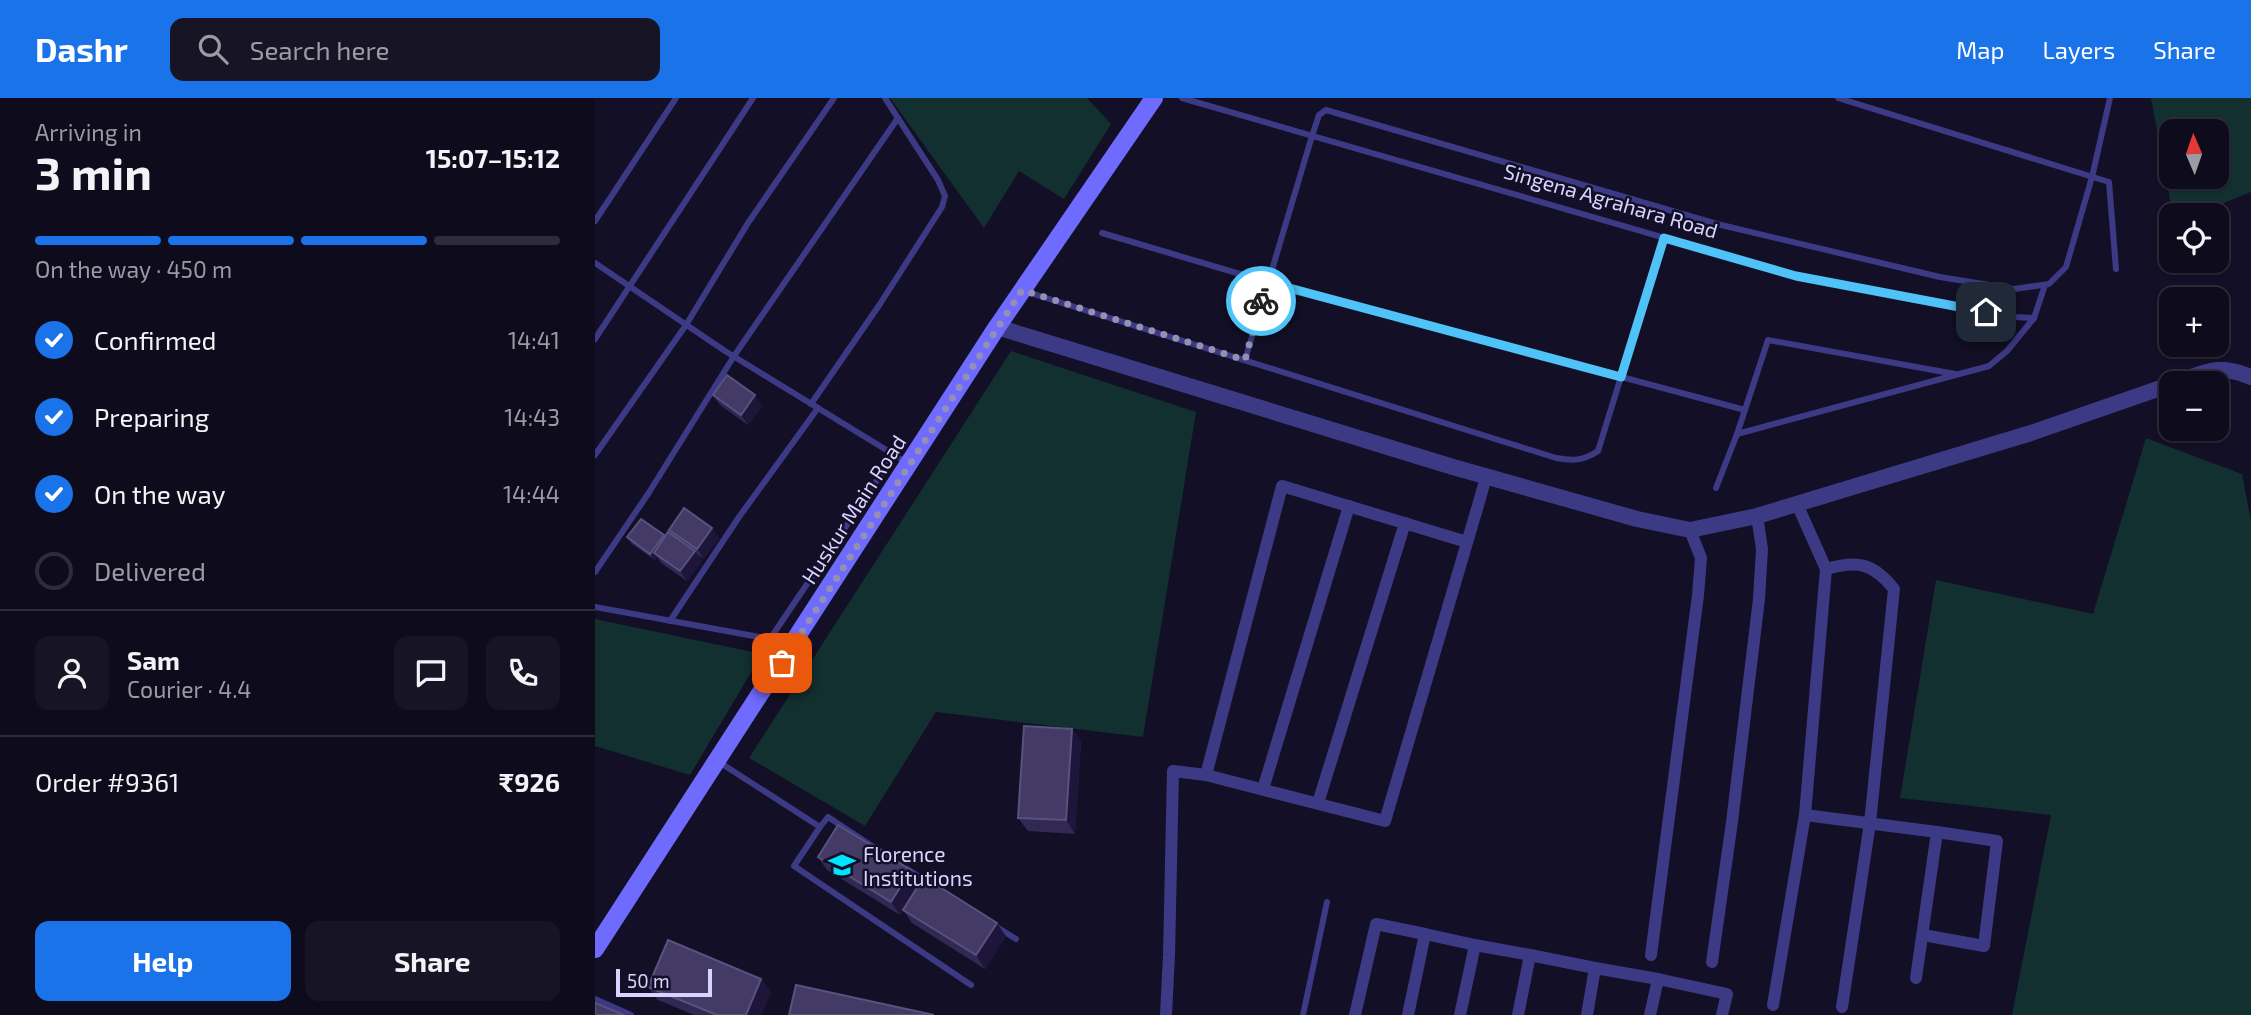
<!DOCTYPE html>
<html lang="en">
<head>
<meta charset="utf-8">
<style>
  body { margin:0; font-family:"Exo 2",sans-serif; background:#171425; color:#f1f3f6; height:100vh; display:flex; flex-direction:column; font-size:26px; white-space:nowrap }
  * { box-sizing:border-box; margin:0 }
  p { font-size:23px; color:#9b9ba3 }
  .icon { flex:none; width:38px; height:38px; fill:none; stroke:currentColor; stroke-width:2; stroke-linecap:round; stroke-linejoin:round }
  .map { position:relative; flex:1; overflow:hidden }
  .sheet { display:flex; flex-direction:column; background:#0e0b1c; width:595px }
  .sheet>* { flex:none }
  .needle { width:46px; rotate:358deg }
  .fabs { position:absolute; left:1564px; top:21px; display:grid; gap:14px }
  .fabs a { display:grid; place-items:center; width:70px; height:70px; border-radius:14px; background:#0e0b1c; box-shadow:0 2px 5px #0004,0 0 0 2px #2e2b3b; font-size:35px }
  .scale { position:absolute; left:21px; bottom:18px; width:96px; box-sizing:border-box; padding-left:7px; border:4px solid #d9d4ff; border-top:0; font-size:19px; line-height:24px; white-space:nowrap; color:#d9d4ff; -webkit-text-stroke:5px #130f26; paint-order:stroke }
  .pin { position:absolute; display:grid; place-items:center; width:60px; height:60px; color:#fff; margin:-30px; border-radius:14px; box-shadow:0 4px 10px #0006 }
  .courier { position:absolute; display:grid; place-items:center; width:70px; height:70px; margin:-35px; border:5px solid #4fc3f7; border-radius:50%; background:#fff; color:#222; box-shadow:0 2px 9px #0007 }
  .head em { font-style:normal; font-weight:700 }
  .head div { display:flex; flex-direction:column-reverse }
  .head { display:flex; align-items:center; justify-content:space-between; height:119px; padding:0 35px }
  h1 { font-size:46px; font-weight:700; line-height:52px }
  .bar { display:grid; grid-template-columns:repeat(4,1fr); gap:10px 7px; align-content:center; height:84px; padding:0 35px }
  .bar i { height:9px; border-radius:5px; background:#2e2b3b }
  .bar .on { background:#1a73e8 }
  .bar p { grid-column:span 4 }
  .line { display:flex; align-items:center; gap:18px; padding:0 35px; border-top:2px solid #2e2b3b }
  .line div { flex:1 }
  .round { display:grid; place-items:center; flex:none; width:74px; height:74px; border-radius:14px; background:#171425 }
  ol { padding:0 35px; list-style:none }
  li { display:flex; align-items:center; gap:21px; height:77px }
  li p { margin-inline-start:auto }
  li .icon { padding:7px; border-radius:50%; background:#1a73e8; color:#fff; stroke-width:4 }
  li:last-child { color:#9b9ba3 }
  li i { width:38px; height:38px; border:4px solid #2e2b3b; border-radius:50% }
  .cta { display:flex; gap:14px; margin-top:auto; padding:14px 35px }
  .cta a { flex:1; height:80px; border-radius:14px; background:#1a73e8; color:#fff; font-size:28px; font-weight:700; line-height:80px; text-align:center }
  .cta a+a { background:#171425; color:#f1f3f6 }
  header { display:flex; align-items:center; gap:42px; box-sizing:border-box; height:98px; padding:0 35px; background:#1a73e8; color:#fff }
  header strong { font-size:33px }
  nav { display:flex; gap:38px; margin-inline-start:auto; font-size:24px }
  .search { width:490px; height:63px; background:#171425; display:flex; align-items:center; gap:18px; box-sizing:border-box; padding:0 24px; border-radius:14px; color:#9b9ba3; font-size:26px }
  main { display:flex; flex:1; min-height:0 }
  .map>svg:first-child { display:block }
</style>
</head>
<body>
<header>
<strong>Dashr</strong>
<div class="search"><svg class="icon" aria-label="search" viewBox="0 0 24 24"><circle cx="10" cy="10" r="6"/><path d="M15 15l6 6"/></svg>Search here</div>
<nav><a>Map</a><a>Layers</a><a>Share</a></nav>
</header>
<main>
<section class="sheet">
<div class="head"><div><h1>3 min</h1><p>Arriving in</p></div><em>15:07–15:12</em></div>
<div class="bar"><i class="on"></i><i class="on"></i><i class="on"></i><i></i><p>On the way · 450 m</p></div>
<ol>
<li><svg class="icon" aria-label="check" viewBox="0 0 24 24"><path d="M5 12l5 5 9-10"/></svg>Confirmed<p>14:41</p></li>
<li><svg class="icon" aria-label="check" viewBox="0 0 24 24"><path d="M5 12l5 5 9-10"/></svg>Preparing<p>14:43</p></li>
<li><svg class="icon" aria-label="check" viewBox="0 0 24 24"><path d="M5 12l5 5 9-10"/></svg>On the way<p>14:44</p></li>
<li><i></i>Delivered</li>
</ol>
<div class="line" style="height:126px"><a class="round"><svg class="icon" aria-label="person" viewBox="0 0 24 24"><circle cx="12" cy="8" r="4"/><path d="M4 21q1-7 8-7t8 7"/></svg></a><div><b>Sam</b><p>Courier · 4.4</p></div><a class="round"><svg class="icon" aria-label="chat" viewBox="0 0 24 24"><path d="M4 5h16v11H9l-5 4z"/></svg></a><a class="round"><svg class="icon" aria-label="phone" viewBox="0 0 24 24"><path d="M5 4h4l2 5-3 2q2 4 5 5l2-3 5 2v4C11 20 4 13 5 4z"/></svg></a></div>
<div class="line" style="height:91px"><div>Order #9361</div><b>₹926</b></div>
<div class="cta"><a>Help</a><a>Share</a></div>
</section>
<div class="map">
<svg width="1656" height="917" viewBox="0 0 1656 917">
  <rect width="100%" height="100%" fill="#130f26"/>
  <g fill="#12302f" fill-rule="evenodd">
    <path d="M295,0H492L516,26L469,101L424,73L389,130Z"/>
    <path d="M1556,0H1656V94L1599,117H1578ZM1622,33V79H1577V33Z"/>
    <path d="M416,253L601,314L548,639L341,614L270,728L154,660Z"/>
    <path d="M1551,340L1647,376L1656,423V917H1417L1456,717L1305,700L1341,482L1498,516Z"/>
    <path d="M0,521L167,556L95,677L0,648Z"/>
  </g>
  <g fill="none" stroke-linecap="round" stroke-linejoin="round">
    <g stroke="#3d3a85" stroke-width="6">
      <path d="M587,0L1201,178L1419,219L1439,220"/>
      <path d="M1243,0L1514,84L1521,171"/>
      <path d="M0,123L81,0"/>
      <path d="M507,135L672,184L1150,312"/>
      <path d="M0,165L130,253L311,364"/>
      <path d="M429,193L961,360C978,363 988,363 1003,353L1069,140"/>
      <path d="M0,241L158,0"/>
      <path d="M650,262L717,38L724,17L731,12L1122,126L1345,179L1419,191L1454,186L1471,169L1497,79L1515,0"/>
      <path d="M216,306L285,206L347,109L350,98L343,82L290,0"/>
      <path d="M1142,336L1173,242L1360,276"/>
      <path d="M0,357L91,227L153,125L239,0"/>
      <path d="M1121,390L1142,336L1394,268L1412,253L1439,220L1450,187"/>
      <path d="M0,474L53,396L139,258L303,20"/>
      <path d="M0,509L175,541L299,357"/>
      <path d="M75,523L144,419L223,310"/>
      <path d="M124,664L225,729L233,719L286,754"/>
      <path d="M225,729L199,768L376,887"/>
      <path d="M312,771L333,784"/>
      <path d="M400,828L421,841"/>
      <path d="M0,901L36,917"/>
      <path d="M708,917L732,804"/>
    </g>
    <g stroke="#3d3a85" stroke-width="12">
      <path d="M872,444L687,388L611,677L790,723L884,404L891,379"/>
      <path d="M1231,471C1263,462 1278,465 1299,491L1275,725L1247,909"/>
      <path d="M668,691L754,408"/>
      <path d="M723,705L810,425"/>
      <path d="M1210,717L1342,734L1321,880"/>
      <path d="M1328,837L1389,848L1402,743L1342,734"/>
      <path d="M1056,857L1103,497L1106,460L1095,432"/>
      <path d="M1117,864L1137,724L1164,501L1167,451L1162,418"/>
      <path d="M1178,907L1210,717L1231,471L1202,406"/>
      <path d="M571,917L574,857L578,673L611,677"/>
      <path d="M760,917L781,826L830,836"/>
      <path d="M813,917L830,836L880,847"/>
      <path d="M865,917L880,847L935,857"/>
      <path d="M923,917L935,857L1000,870"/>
      <path d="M992,917L1000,870L1063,881"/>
      <path d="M1055,917L1063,881L1132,896L1127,917"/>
    </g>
    <g stroke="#3d3a85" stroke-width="16">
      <path d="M402,229L858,369L1042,421L1095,432L1162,418L1436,335L1577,286"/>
      <path d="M1580,285C1612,274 1622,265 1656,279"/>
    </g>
    <path stroke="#6f6bff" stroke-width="18" d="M0,851L402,229L559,0"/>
  </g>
  <g fill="#312854">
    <path d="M118,297L167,307L153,327L125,307Z"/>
    <path d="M117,430L124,440L109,461L103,457L107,463L92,483L66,465L62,459L60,462L37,446L32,439H70L78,438L74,432Z"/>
    <path d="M477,631L486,644L480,736L433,733L423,720Z"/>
    <path d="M223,759L316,772L325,785L411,838L390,871L317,825L308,812L305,817L232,772Z"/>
    <path d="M53,889L176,894L166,917H99L63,902Z"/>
  </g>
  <g fill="#1d163a">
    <path d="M160,297L167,307L153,327L146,317Z"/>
    <path d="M117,430L124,440L109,461L102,451Z"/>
    <path d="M69,437L73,443L59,455L62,459L60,462L55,456Z"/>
    <path d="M100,453L107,463L92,483L85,473Z"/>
    <path d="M477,631L486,644L480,736L471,722Z"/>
    <path d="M316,772L325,786L305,817L296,804Z"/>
    <path d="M402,825L411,838L390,871L381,857Z"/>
    <path d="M166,881L176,894L166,917H151Z"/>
  </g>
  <g fill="#433a66" stroke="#5a527e" stroke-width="2">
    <path d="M132,277L160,297L146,317L118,297Z"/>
    <path d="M89,410L117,430L102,451L74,432Z"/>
    <path d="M46,421L69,437L55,456L32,439Z"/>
    <path d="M73,434L100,453L85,473L59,455Z"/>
    <path d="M429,628L477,631L471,722L423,720Z"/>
    <path d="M243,727L316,772L296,804L223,759Z"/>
    <path d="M329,779L402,825L381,857L308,812Z"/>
    <path d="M73,842L166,881L151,917H122L53,889Z"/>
    <path d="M201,887L339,917H194Z"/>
    <path d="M0,905L29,917H0Z"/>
  </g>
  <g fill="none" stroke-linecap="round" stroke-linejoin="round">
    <path stroke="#948fb3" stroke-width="7" stroke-dasharray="0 12.6" d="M187,565L427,192L650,262L666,203"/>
    <path stroke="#4fc3f7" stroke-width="9" d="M666,203L672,184L1026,279L1069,140L1201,178L1391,214"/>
  </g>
  <defs>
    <symbol id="university-bare" viewBox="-9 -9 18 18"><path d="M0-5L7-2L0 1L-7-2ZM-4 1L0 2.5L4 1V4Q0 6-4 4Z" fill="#00e5ff" stroke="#130f26" stroke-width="2.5" paint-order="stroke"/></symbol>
  </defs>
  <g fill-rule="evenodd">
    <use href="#university-bare" x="228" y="748" width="38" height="38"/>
  </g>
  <g text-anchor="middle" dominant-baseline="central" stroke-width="5" stroke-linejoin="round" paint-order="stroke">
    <g font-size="21" fill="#d9d4ff" stroke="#130f26">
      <text transform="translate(1016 102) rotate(16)">Singena Agrahara Road</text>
      <text transform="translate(258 411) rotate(-57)">Huskur Main Road</text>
    </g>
    <g font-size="21" fill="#d9d4ff" stroke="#130f26" text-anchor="start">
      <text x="268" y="755">Florence<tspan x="268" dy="24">Institutions</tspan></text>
    </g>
  </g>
</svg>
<div class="fabs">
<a><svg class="needle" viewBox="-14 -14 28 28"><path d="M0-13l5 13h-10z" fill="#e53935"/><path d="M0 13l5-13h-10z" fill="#9b9ba3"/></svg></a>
<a><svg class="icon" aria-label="locate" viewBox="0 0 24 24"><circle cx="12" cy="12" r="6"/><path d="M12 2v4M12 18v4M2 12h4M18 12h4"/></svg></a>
<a>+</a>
<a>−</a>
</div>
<div class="scale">50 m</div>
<div class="pin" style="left:187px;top:565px;background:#ea580c"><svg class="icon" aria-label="bag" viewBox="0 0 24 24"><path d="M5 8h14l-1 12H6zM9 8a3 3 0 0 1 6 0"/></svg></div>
<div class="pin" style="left:1391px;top:214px;background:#1f2937"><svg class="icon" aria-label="home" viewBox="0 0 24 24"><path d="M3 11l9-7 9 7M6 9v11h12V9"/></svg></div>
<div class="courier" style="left:666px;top:203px"><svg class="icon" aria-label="bike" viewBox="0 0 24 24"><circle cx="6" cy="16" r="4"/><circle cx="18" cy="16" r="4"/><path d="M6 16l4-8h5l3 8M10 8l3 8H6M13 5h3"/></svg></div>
</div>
</main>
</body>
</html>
